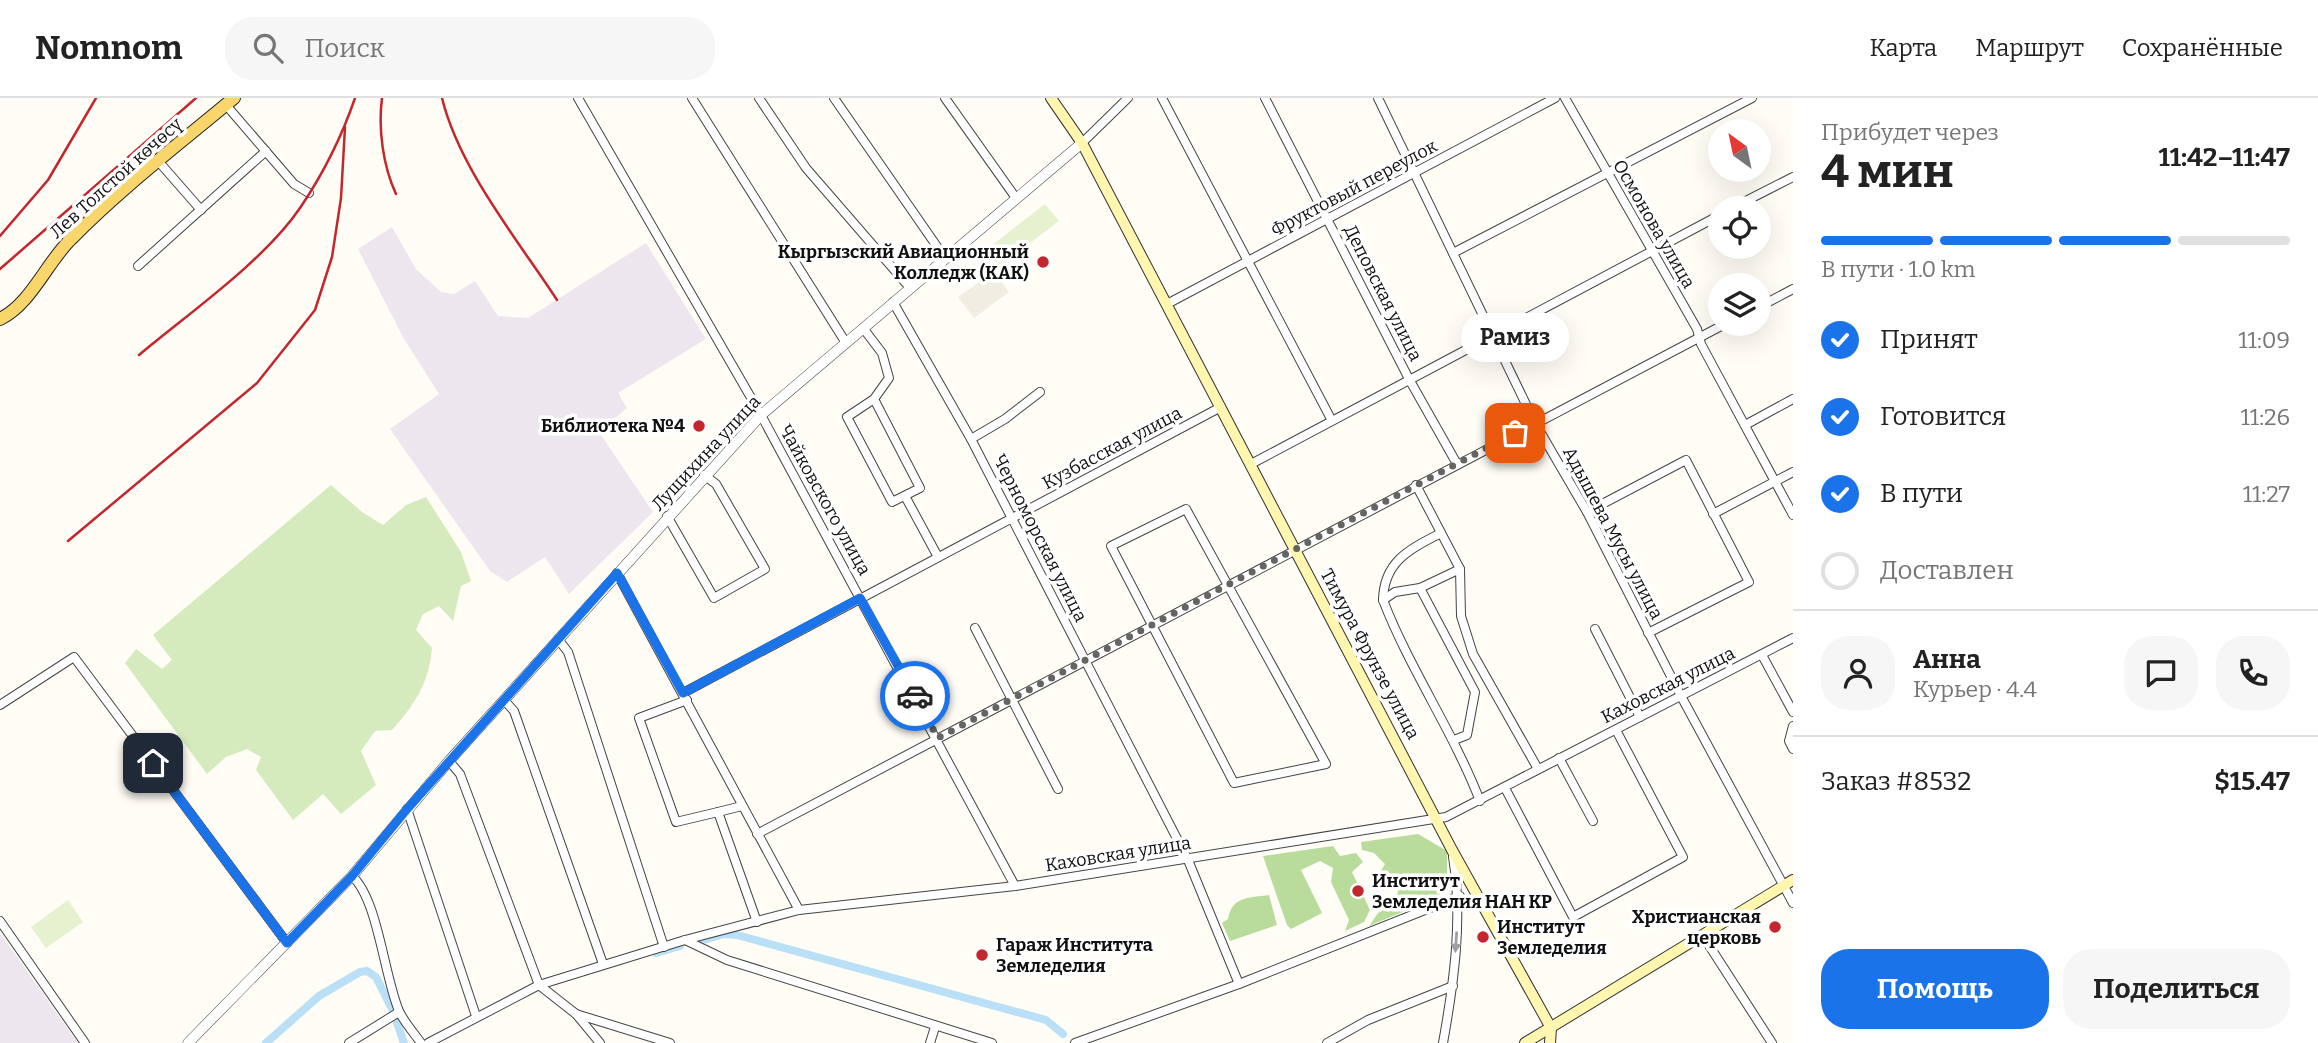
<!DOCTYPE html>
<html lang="ru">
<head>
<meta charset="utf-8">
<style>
  body { margin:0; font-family:Bitter,serif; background:#f6f6f6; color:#222; height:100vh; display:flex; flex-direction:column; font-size:26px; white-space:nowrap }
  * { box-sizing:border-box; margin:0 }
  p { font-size:23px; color:#767676 }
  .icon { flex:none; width:38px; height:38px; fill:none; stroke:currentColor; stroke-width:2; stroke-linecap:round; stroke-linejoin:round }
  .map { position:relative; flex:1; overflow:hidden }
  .side { display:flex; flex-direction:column; background:#fff; width:525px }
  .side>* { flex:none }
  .needle { width:46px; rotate:327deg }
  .fabs { position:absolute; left:1708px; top:21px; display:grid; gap:14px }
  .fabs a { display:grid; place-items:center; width:63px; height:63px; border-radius:50%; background:#fff; box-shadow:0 7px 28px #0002; font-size:35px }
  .pin { position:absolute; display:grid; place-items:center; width:60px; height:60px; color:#fff; margin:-30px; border-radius:14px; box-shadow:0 4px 10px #0006 }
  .courier { position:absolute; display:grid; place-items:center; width:70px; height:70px; margin:-35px; border:5px solid #1a73e8; border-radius:50%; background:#fff; color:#222; box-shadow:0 2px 9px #0007 }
  .bubble { position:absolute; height:49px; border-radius:24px; background:#fff; box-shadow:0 7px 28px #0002; font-size:23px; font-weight:700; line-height:49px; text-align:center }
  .head em { font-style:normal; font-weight:700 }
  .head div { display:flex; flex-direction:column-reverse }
  .head { display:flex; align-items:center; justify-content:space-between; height:119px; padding:0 28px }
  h1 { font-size:46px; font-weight:700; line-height:52px }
  .bar { display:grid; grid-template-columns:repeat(4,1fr); gap:10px 7px; align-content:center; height:84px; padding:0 28px }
  .bar i { height:9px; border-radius:5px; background:#e0e0e0 }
  .bar .selected { background:#1a73e8 }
  .bar p { grid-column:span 4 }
  .line { display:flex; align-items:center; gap:18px; padding:0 28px; border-top:2px solid #e0e0e0 }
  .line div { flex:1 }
  .round { display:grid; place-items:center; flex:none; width:74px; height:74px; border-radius:28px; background:#f6f6f6 }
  ol { padding:0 28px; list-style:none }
  li { display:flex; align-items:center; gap:21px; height:77px }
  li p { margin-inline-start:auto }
  li .icon { padding:7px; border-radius:50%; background:#1a73e8; color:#fff; stroke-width:4 }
  li:last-child { color:#767676 }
  li i { width:38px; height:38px; border:4px solid #e0e0e0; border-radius:50% }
  .cta { display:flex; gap:14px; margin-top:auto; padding:14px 28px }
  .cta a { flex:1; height:80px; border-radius:28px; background:#1a73e8; color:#fff; font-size:28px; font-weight:700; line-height:80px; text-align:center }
  .cta a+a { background:#f6f6f6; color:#222 }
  header { display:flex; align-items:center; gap:42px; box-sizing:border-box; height:98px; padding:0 35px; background:#fff; border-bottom:2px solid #e0e0e0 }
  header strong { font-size:33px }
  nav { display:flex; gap:38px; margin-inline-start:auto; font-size:24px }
  .search { width:490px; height:63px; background:#f6f6f6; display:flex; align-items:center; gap:18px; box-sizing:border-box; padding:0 24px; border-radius:28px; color:#767676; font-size:26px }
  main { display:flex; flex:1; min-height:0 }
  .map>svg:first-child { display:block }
</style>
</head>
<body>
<header>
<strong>Nomnom</strong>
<div class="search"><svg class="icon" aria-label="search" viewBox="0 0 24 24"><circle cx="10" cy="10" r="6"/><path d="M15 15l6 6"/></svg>Поиск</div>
<nav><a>Карта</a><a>Маршрут</a><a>Сохранённые</a></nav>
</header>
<main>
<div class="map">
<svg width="1793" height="945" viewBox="0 0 1793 945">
  <rect width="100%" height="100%" fill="#fffdf5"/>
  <g fill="#eee6ef">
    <path d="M392,129L416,171L441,194L454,196L475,183L498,218L528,220L646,145L706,241L618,295L627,310L599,334L653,414L569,496L545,459L507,484L490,473L390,331L439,296L404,241L358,151Z"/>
    <path d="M0,835L78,945H0Z"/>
  </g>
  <path fill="#d5ebbd" d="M331,387L362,414L383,427L406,407L426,399L461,454L471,483L461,488L453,523L439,508L423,516L416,532L432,550C429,585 415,606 392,632L375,633L361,653L376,687L341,716L323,696L293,722L256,672L261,659L247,651L226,659L207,676L125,565L136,551L162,571L172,562L153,537Z"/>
  <g fill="#b9dc9c">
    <path d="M1418,736L1447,753V790L1436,800L1369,828L1378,815L1395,806L1398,793L1381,773L1385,766L1374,755L1362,752L1361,744Z"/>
    <path d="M1333,748L1340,758L1356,755L1363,764L1352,774L1370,812L1364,824L1345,833L1349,822L1331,784L1333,770L1320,763L1301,772L1322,815L1291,831L1287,827L1263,758Z"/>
    <path d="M1269,797L1277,827L1230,843L1222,825L1228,821C1232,798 1249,800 1269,797Z"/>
  </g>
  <g fill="#e6f2cf">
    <path d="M1045,106L1059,123L1000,168L987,151Z"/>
    <path d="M68,802L83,824L46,850L31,829Z"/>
  </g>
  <path fill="#f1ede2" d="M994,174L1009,194L974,220L958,199Z"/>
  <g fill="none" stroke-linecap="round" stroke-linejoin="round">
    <g stroke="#b9e0f7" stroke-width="8">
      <path d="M703,842L724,836L737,837L1046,922L1063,936"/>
      <path d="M656,855L680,848"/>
      <path d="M396,922L404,945"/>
      <path d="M266,945L319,898L360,874L367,873L376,879L393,913"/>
    </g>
    <defs>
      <g id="minor">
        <path d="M578,0L761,317L1015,788"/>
        <path d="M692,0L846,245"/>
        <path d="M759,0L806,70L910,190"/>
        <path d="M834,0L945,160"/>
        <path d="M945,0L1016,100"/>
        <path d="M1162,0L1331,321"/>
        <path d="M1265,0L1409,281L1457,366"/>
        <path d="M1378,0L1535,325L1587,414L1681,598L1793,805"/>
        <path d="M1565,0L1697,231L1701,246L1793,417"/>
        <path d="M226,7L294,86L309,95"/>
        <path d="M1082,45L1128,0"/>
        <path d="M159,64L201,112"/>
        <path d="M1732,110L1793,79"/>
        <path d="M1453,155L1752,0"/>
        <path d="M138,168L266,53"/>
        <path d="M893,204L971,341L1188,762L1239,886"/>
        <path d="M1167,206L1555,0"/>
        <path d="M1759,209L1793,191"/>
        <path d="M863,230L882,255L889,280L874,301L847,319L892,404L920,390L874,301"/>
        <path d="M1747,326L1793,301"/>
        <path d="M971,341L1005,321L1040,294"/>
        <path d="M1251,366L1720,117"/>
        <path d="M1416,387L1460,471L1461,518L1473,556L1538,671"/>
        <path d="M905,398L938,459"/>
        <path d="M1186,411L1326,666L1234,685L1111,448Z"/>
        <path d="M1587,414L1686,362L1749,484L1648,535"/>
        <path d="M1713,416L1793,374"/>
        <path d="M667,418L714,500L765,471L716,386L704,377"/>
        <path d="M1460,471L1420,490L1395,494L1383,502C1410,572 1453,633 1480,703"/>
        <path d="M617,475L799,812"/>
        <path d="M1420,490L1475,594L1467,637L1454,642"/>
        <path d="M1383,502C1384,463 1410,451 1441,435"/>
        <path d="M975,530L1058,691"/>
        <path d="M1595,531L1640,619"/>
        <path d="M558,541L568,554L664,849"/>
        <path d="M1762,557L1793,614"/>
        <path d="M683,595L1221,309"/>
        <path d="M504,602L514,613L603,866"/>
        <path d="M687,602L639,620L676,724L718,714L757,824"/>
        <path d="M0,607L74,559L287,845"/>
        <path d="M1793,628L1789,643L1793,651"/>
        <path d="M1559,660L1593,723"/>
        <path d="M449,663L460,676L539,887L576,916L600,945"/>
        <path d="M1505,690L1573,819L1683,759L1616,632"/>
        <path d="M407,711L476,918"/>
        <path d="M718,714L742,708"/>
        <path d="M757,736L1725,226"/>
        <path d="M352,778C378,801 384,878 399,913C404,924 414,935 421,945"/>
        <path d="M0,823L85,945"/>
        <path d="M1703,838L1772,945"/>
        <path d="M685,842L727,862L992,945"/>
        <path d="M576,916L670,945"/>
        <path d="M349,945L399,914"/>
        <path d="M428,945L539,887L685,842L799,812L1015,788L1446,719L1793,540"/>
        <path d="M930,945L935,929"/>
        <path d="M1075,945L1239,886L1460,798"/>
        <path d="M1327,945L1368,922L1453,888"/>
        <path d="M1443,945C1454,884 1463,820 1453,759"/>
      </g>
      <path id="tertiary" d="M188,945L352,778L449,663L761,317L1082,45"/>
      <g id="secondary">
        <path d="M1051,0L1082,45L1452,752L1551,930"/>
        <path d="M1525,945L1793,782"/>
        <path d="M1550,945L1551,930"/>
      </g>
      <path id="primary" d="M0,221C31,206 47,164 71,141C121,90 179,46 234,0"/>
    </defs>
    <use href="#minor" stroke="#444" stroke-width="10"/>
    <use href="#tertiary" stroke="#444" stroke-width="11"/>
    <use href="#secondary" stroke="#333" stroke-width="12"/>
    <use href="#primary" stroke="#222" stroke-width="14"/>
    <use href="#minor" stroke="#fff" stroke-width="8"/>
    <use href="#tertiary" stroke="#fff" stroke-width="10"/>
    <use href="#secondary" stroke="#fff6b0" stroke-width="10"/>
    <use href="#primary" stroke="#f9d66b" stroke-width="12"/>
    <g stroke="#c4262e" stroke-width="2.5">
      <path d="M382,0C378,31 383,68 396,96"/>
      <path d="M442,0C459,70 517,141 557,202"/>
      <path d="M0,138L48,82L96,0"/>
      <path d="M0,171L196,0"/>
      <path d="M139,257C189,215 264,163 300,110C323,76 342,38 355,0"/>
      <path d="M68,443L257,285L315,212L332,159L341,100L345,29"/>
    </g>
  </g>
  <defs><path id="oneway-solid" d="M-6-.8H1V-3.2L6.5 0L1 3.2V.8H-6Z" transform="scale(1.75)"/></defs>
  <use fill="#a0a0a0" href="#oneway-solid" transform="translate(1456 844) rotate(94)"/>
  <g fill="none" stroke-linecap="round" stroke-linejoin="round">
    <path stroke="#646461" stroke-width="7" stroke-dasharray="0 12.6" d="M915,598L938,640L1515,335"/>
    <path stroke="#1a73e8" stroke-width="9" d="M153,665L287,845L352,778L407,711L617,475L683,595L860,500L915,598"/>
  </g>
  <g fill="#c4262e" stroke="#fff" stroke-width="2.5">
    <circle cx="1043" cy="164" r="7"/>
    <circle cx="699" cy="328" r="7"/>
    <circle cx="1358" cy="793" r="7"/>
    <circle cx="1775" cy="829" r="7"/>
    <circle cx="1483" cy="839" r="7"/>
    <circle cx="982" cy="857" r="7"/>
  </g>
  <g text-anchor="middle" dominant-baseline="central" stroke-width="7" stroke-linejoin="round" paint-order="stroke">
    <g font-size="18" fill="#111" stroke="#fff">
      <text transform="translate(116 80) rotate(-42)">Лев Толстой көчөсү</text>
      <text transform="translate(1354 90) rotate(-28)">Фруктовый переулок</text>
      <text transform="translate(1654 126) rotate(60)">Осмонова улица</text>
      <text transform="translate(1383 195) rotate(63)">Деповская улица</text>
      <text transform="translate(1112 350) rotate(-28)">Кузбасская улица</text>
      <text transform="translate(706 355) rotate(-47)">Лущихина улица</text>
      <text transform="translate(825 402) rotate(61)">Чайковского улица</text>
      <text transform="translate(1613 435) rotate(62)">Адышева Мусы улица</text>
      <text transform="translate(1040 440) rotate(63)">Черноморская улица</text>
      <text transform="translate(1370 556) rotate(62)">Тимура Фрунзе улица</text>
      <text transform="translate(1668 587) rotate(-27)">Каховская улица</text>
      <text transform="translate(1118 756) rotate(-9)">Каховская улица</text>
    </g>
    <g font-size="18" font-weight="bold" fill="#111" stroke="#fff" text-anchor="end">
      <text x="1029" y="154">Кыргызский Авиационный<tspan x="1029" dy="21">Колледж (КАК)</tspan></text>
      <text x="685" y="328">Библиотека №4</text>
      <text x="1372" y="783" text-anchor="start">Институт<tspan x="1372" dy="21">Земледелия НАН КР</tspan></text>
      <text x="1761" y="819">Христианская<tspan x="1761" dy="21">церковь</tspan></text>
      <text x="1497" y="829" text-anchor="start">Институт<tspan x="1497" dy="21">Земледелия</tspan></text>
      <text x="996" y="847" text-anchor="start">Гараж Института<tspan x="996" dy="21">Земледелия</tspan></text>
    </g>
  </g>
</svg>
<div class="fabs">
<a><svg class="needle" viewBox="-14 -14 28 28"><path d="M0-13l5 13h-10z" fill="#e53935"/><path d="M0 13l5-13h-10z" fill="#767676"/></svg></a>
<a><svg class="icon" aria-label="locate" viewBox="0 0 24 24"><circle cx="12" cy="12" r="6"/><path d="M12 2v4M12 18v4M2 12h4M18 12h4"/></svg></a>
<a><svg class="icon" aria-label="layers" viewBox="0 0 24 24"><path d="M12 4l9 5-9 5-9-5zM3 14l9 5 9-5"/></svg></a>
</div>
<div class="pin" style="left:1515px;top:335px;background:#ea580c"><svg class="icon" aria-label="bag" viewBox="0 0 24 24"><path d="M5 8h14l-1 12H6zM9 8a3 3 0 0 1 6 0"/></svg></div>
<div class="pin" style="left:153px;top:665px;background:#1f2937"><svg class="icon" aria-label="home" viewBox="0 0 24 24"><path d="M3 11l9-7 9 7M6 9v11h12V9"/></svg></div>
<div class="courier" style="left:915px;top:598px"><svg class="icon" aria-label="car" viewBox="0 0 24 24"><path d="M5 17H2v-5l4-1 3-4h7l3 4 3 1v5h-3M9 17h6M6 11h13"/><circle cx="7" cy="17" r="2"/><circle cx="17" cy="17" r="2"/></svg></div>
<div class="bubble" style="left:1461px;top:215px;width:108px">Рамиз</div>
</div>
<section class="side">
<div class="head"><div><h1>4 мин</h1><p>Прибудет через</p></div><em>11:42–11:47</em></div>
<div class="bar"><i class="selected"></i><i class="selected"></i><i class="selected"></i><i></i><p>В пути · 1.0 km</p></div>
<ol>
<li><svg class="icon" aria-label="check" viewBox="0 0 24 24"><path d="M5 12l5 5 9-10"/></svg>Принят<p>11:09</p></li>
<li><svg class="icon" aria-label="check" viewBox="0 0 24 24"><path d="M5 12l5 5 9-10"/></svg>Готовится<p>11:26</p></li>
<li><svg class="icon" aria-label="check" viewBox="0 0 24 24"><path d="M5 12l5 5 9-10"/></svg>В пути<p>11:27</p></li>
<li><i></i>Доставлен</li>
</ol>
<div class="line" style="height:126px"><a class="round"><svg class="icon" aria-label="person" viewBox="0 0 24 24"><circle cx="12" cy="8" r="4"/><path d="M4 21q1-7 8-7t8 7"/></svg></a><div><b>Анна</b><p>Курьер · 4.4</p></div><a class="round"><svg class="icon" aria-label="chat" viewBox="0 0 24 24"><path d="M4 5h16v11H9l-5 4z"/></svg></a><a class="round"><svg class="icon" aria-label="phone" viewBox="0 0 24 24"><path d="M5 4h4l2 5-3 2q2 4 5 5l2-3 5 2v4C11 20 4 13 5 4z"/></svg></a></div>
<div class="line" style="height:91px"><div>Заказ #8532</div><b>$15.47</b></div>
<div class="cta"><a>Помощь</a><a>Поделиться</a></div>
</section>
</main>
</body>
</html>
